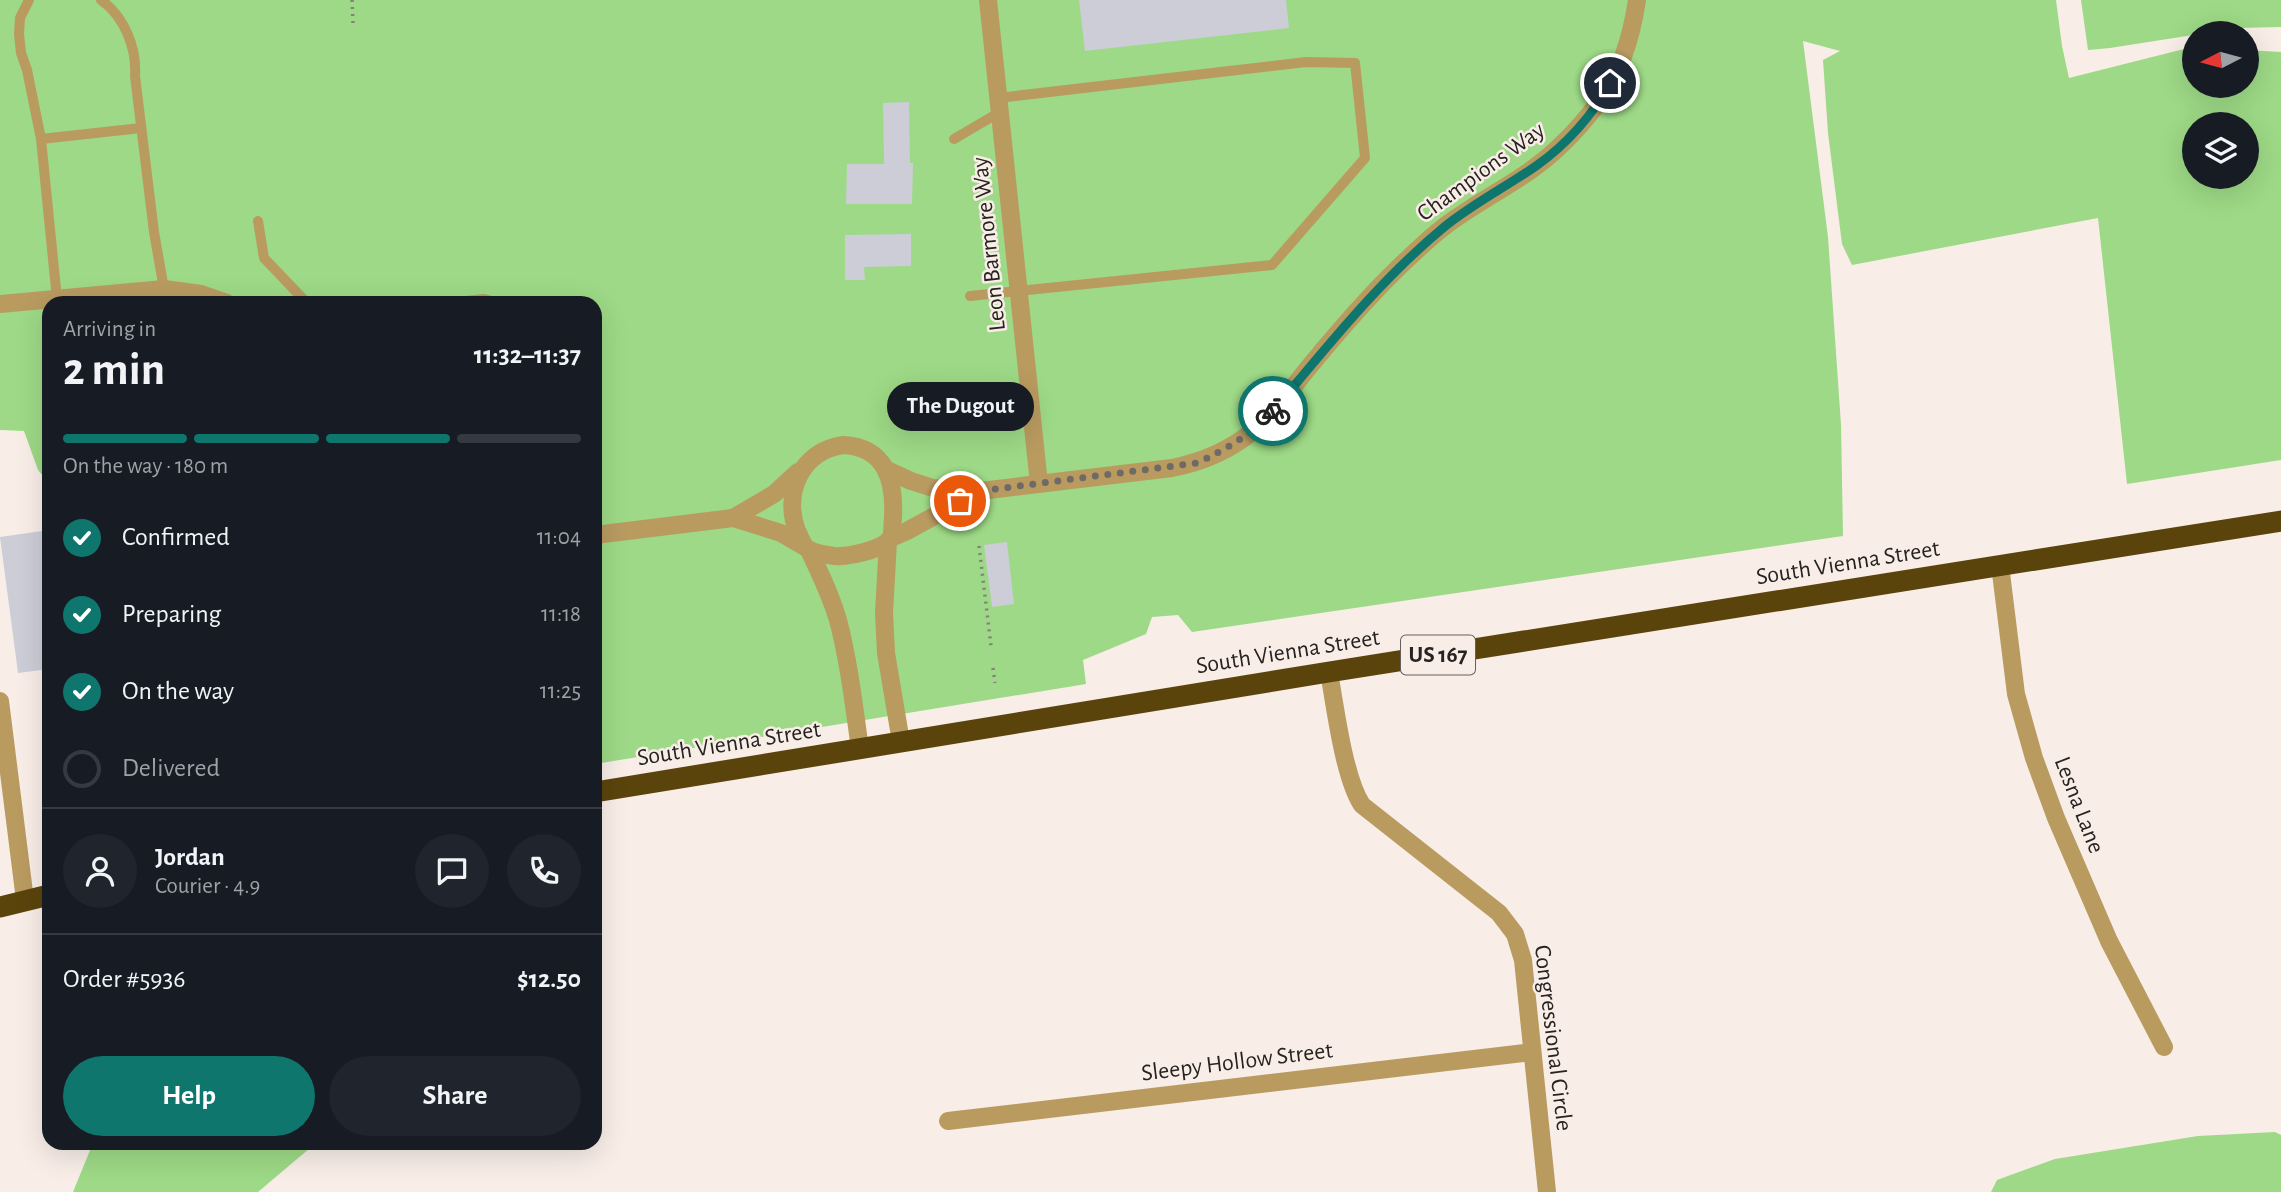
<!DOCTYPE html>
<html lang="en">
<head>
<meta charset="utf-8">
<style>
  body { margin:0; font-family:"Alegreya Sans",sans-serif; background:#20242c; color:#f1f3f6; height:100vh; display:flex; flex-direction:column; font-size:26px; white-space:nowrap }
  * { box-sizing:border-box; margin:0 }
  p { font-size:23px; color:#9ea1a6 }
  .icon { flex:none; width:38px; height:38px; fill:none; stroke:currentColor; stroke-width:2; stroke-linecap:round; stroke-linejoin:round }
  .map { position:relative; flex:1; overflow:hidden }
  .side { position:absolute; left:42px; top:296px; width:560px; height:854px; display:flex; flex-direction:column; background:#171b24; border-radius:21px; box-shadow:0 7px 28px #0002 }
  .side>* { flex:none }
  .needle { width:46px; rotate:264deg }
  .controls { position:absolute; left:2182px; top:21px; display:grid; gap:14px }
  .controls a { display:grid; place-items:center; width:77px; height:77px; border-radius:50%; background:#171b24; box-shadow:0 7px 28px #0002; font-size:35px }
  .pin { position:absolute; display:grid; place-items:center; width:60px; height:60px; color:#fff; margin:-30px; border:4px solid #fff; border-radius:50%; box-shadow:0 2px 7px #0007 }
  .courier { position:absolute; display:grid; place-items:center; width:70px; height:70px; margin:-35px; border:5px solid #0f766e; border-radius:50%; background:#fff; color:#222; box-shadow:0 2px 9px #0007 }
  .bubble { position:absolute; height:49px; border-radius:24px; background:#171b24; box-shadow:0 7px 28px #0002; font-size:23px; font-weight:600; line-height:49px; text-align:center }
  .overview em { font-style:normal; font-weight:600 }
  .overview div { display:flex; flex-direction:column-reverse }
  .overview { display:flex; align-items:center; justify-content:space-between; height:119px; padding:0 21px }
  h1 { font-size:46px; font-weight:600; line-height:52px }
  .bar { display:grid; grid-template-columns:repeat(4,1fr); gap:10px 7px; align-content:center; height:84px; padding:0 21px }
  .bar i { height:9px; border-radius:5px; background:#363941 }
  .bar .on { background:#0f766e }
  .bar p { grid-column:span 4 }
  .line { display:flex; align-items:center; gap:18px; padding:0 21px; border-top:2px solid #363941 }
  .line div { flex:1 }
  .round { display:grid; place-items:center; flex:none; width:74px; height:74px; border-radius:37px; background:#20242c }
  ol { padding:0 21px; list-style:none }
  li { display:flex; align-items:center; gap:21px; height:77px }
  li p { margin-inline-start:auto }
  li .icon { padding:7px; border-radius:50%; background:#0f766e; color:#fff; stroke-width:4 }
  li:last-child { color:#9ea1a6 }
  li i { width:38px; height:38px; border:4px solid #363941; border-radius:50% }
  .button { display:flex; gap:14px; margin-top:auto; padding:14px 21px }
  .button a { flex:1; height:80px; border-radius:42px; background:#0f766e; color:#fff; font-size:28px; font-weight:600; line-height:80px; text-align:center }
  .button a+a { background:#20242c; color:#f1f3f6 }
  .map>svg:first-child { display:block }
</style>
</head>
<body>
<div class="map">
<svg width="2281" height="1192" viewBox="0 0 2281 1192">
  <rect width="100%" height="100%" fill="#f8ede7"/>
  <g fill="#9dd986" fill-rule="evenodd">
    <path d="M0,0H2056L2062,46L2069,78L2192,47H2194V86H2247V50L2281,52V460L2127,484L2098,218L1852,265L1842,244L1828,133L1823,60L1840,51L1803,41L1828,237L1841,425L1843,536L1192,632L1178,615L1152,617L1146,634L1083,660L1086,684L595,764V303H49V483L38,470L24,431L0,430ZM2194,124H2247V177H2194Z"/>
    <path d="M2081,0H2281V27L2238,28L2110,48L2088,50Z"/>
    <path d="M2275,1132L2281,1135V1192H1991L1997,1180L2055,1159L2198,1136Z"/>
    <path d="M93,1143H316L258,1192H73Z"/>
  </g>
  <g fill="#cdcdd7">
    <path d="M1079,0H1286L1289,28L1085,51Z"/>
    <path d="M909,102L910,163H913L912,204H846L847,164H884L883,103Z"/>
    <path d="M911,234V266L864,267L865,280H845V235Z"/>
    <path d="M49,530V669L18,673L0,537Z"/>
    <path d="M1007,542L1014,604L992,607L984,545Z"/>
  </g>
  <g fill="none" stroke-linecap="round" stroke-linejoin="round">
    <g stroke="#87807c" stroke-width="3.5" stroke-dasharray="2 5" stroke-linecap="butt">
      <path d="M352,0L353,23"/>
      <path d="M975,513L976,524"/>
      <path d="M979,546L991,646"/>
      <path d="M993,668L995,683"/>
    </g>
    <g stroke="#b99b60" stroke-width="10">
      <path d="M29,0L20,18L19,34L21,53L27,70L41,139L57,299"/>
      <path d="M101,0C124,16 137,48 135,76L154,232L164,289"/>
      <path d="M41,139L141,128"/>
      <path d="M954,139L1000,112"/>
      <path d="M258,221L264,258L307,303"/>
      <path d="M970,296L1272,265L1365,158L1355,63L1306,62L998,98"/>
      <path d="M447,303L484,299L499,303"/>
    </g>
    <g stroke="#b99b60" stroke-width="18">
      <path d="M988,0L1039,484"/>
      <path d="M0,304L164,289L201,294L227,303"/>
      <path d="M843,445C886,447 895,481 893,518C892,524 893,535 890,539C882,550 847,557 834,556C827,555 814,553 808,549C803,546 800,536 797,531C783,493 801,451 843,445Z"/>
      <path d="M887,470L911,481L933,488L980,491L1172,468C1202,462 1229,451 1253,431C1275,413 1291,389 1309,367C1337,333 1366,299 1398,268C1413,254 1429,238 1445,226C1482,198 1526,179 1559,147C1574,133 1589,116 1601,99C1621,71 1632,34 1637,0"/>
      <path d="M733,518L774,494L798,472"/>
      <path d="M595,535L733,518L781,533L805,547"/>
      <path d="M891,538L907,531L980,491"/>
      <path d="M888,541L884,613L886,653L901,742"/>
      <path d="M809,550C820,573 831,596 838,620C849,662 854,706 860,749"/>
      <path d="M2000,565L2016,694L2034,758L2056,818L2109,941L2164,1047"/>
      <path d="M1329,672C1335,706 1344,778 1362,805L1499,913L1515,934L1523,960L1547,1192"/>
      <path d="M0,701L25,900"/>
      <path d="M948,1121L1532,1052"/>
    </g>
    <g stroke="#5b440c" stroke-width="21">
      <path d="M595,792L1329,672L2281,521"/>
      <path d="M0,907L49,895"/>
    </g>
  </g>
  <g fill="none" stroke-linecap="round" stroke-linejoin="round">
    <path stroke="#706a66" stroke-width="7" stroke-dasharray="0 12.6" d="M960,501L980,491L1197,463C1226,449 1251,435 1273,411"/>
    <path stroke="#0f766e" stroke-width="9" d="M1273,411C1327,347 1379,281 1443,228C1472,204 1506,187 1536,166C1566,145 1593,115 1610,83"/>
  </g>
  <g text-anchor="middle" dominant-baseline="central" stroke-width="5" stroke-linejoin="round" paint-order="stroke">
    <rect fill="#f8ede7" stroke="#66605c" stroke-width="2" x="1401" y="635.5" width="74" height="39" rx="5"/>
    <g font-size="23" font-weight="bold" fill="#272321">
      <text x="1438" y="655">US 167</text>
    </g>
    <g font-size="24" fill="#272321" stroke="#f8ede7">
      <text transform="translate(1481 172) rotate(-36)">Champions Way</text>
      <text transform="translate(989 244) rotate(-96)">Leon Barmore Way</text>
      <text transform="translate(1848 563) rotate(-9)">South Vienna Street</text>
      <text transform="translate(1288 652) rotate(-9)">South Vienna Street</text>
      <text transform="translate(729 744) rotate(-9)">South Vienna Street</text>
      <text transform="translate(2079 805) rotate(69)">Lesna Lane</text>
      <text transform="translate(1553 1038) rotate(83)">Congressional Circle</text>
      <text transform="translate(1237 1062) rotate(-7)">Sleepy Hollow Street</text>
    </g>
  </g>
</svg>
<div class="controls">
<a><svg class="needle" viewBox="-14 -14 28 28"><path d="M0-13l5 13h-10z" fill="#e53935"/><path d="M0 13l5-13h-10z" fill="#9ea1a6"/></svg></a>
<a><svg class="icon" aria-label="layers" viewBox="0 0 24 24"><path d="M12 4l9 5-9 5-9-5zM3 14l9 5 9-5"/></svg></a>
</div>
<div class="pin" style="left:960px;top:501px;background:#ea580c"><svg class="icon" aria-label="bag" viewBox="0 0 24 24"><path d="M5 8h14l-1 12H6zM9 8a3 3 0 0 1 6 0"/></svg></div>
<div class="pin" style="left:1610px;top:83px;background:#1f2937"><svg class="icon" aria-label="home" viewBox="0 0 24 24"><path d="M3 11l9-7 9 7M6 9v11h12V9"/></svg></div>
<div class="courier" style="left:1273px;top:411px"><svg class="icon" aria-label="bike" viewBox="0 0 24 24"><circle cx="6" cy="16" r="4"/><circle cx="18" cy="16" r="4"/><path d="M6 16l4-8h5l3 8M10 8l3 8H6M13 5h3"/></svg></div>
<div class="bubble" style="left:887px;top:382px;width:147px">The Dugout</div>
<section class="side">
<div class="overview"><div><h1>2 min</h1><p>Arriving in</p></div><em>11:32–11:37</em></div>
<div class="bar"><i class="on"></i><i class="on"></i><i class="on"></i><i></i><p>On the way · 180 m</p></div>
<ol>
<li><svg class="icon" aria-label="check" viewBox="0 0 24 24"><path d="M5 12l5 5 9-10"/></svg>Confirmed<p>11:04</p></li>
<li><svg class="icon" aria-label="check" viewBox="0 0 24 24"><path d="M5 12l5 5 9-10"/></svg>Preparing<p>11:18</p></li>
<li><svg class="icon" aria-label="check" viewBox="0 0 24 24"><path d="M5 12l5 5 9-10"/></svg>On the way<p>11:25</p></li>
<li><i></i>Delivered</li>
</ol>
<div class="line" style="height:126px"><a class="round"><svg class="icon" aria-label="person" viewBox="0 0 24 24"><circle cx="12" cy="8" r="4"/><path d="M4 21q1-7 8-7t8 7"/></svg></a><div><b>Jordan</b><p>Courier · 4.9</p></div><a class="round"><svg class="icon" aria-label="chat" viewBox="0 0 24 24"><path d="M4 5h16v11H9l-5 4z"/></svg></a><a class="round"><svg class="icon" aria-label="phone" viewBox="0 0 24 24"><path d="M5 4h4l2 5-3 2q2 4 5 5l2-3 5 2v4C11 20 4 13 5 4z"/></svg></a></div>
<div class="line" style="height:91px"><div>Order #5936</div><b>$12.50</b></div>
<div class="button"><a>Help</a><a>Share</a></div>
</section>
</div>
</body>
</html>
